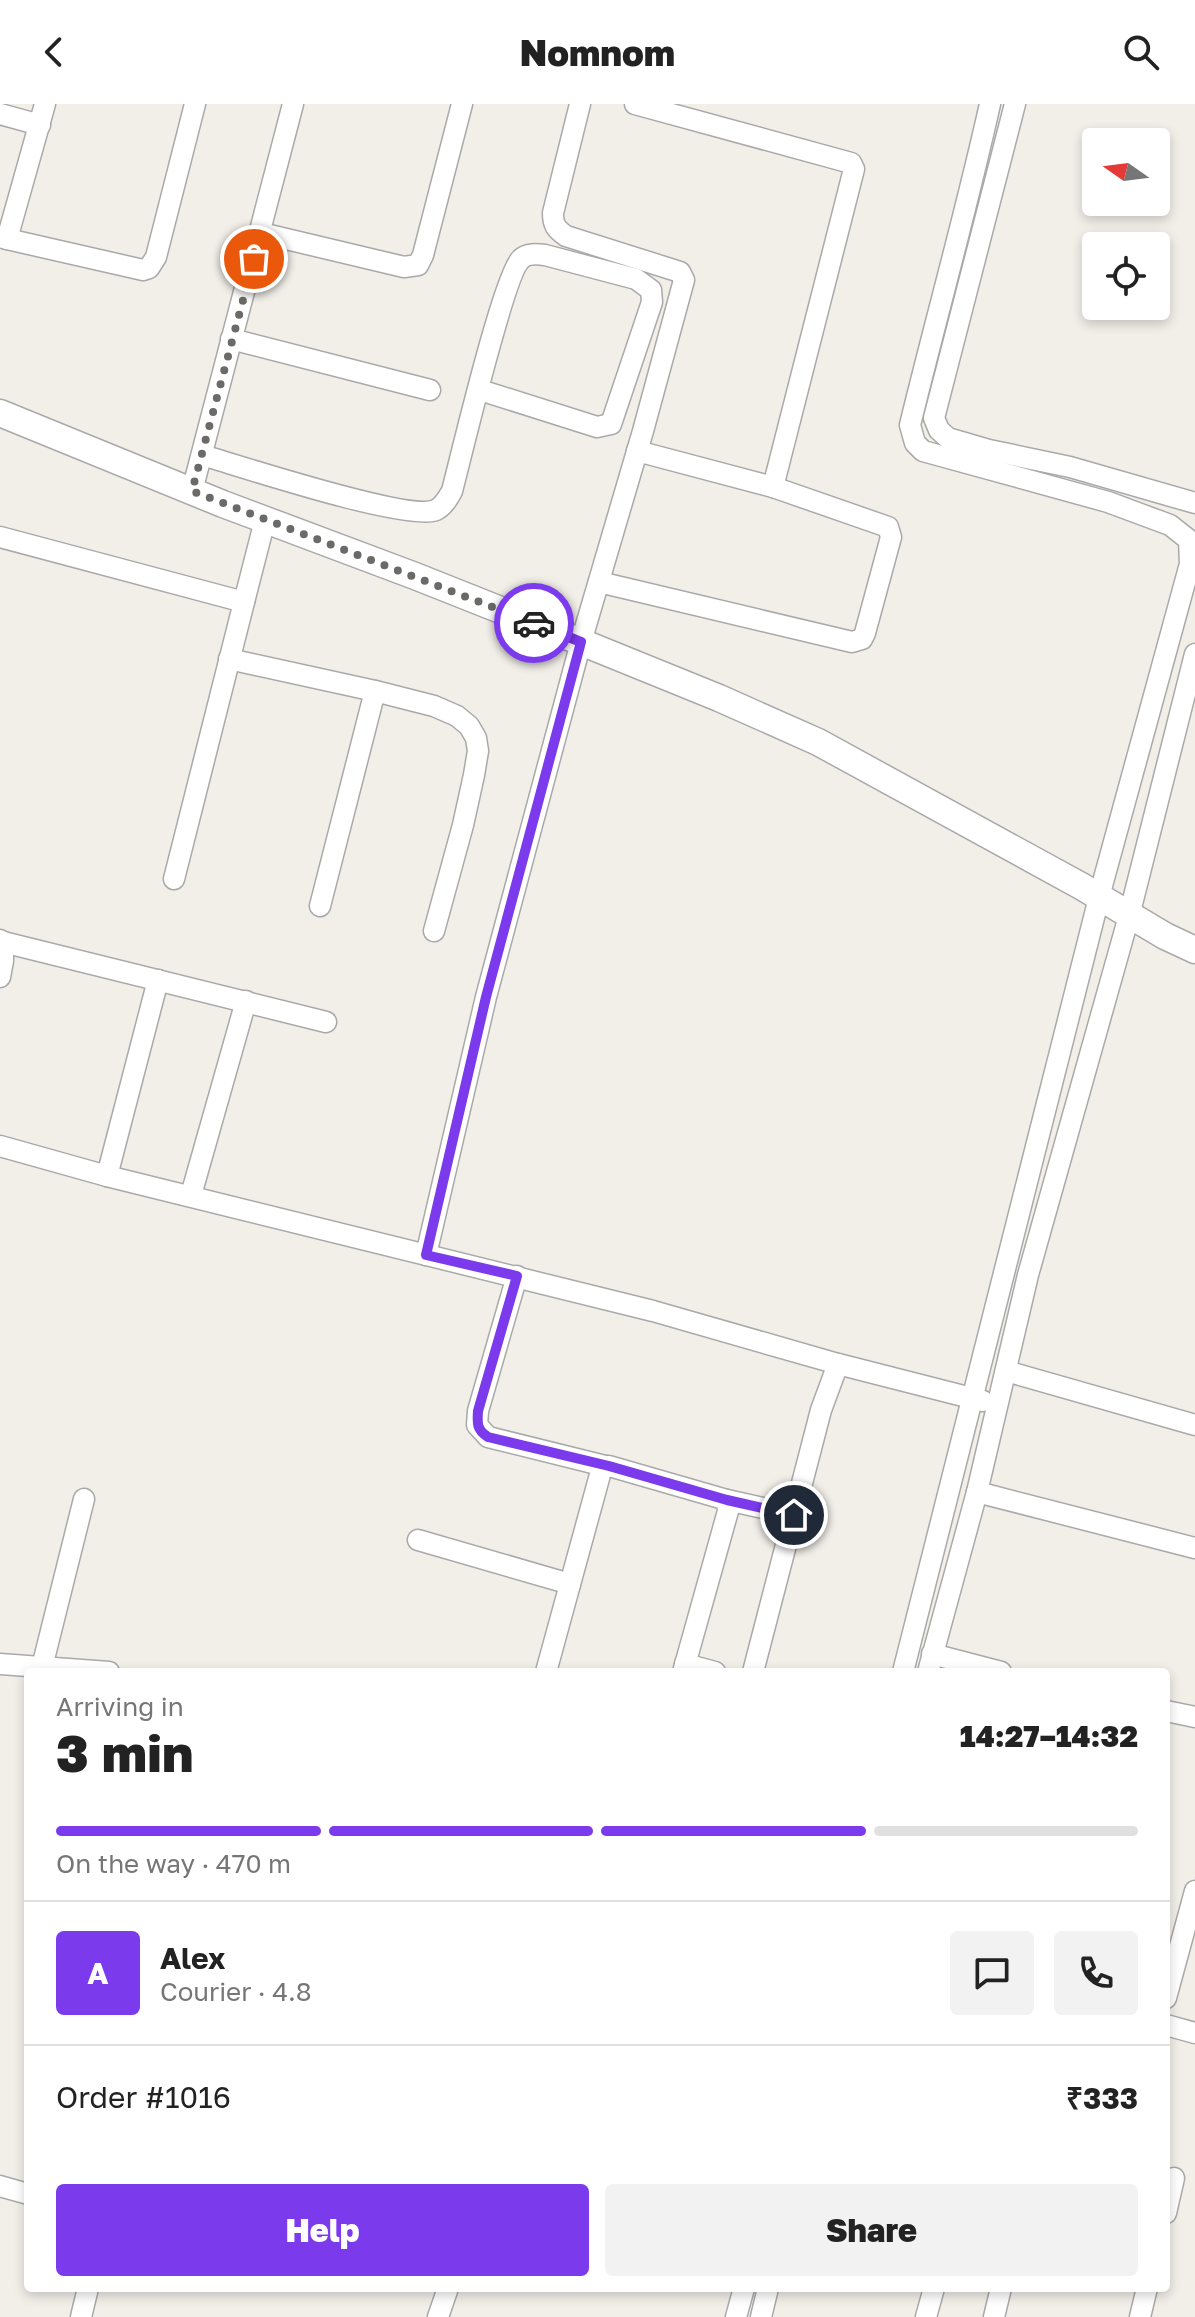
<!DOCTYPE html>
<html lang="en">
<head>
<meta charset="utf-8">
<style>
  body { margin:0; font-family:"Golos Text",sans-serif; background:#f2f2f2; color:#222; height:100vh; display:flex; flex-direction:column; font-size:30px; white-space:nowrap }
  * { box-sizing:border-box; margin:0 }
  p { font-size:26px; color:#767676 }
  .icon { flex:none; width:44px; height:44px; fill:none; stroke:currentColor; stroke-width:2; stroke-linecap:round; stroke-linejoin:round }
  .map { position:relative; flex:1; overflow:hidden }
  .sheet { position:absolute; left:24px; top:1564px; width:1146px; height:624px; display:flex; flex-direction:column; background:#fff; border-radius:8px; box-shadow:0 4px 12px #0003 }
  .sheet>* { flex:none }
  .needle { width:52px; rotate:284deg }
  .buttons { position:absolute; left:1082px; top:24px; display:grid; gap:16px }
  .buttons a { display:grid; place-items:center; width:88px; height:88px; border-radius:8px; background:#fff; box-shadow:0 4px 12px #0003; font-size:40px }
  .pin { position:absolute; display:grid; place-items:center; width:68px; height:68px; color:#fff; margin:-34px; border:4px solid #fff; border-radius:50%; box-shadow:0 2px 8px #0007 }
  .courier { position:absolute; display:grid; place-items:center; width:80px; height:80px; margin:-40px; border:6px solid #7c3aed; border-radius:50%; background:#fff; color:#222; box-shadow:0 2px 10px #0007 }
  .headline em { font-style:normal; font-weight:800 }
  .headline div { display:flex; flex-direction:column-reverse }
  .headline { display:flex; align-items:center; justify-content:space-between; height:136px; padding:0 32px }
  h1 { font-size:52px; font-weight:800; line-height:60px }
  .bar { display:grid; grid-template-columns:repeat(4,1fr); gap:12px 8px; align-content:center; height:96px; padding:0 32px }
  .bar i { height:10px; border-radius:6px; background:#e0e0e0 }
  .bar .selected { background:#7c3aed }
  .bar p { grid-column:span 4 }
  .line { display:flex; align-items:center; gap:20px; padding:0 32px; border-top:2px solid #e0e0e0 }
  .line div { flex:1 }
  .round { display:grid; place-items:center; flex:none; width:84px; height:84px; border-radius:8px; background:#f2f2f2 }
  .cta { display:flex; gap:16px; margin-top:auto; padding:16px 32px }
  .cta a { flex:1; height:92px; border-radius:8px; background:#7c3aed; color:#fff; font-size:32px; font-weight:800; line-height:92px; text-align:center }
  .cta a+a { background:#f2f2f2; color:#222 }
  header { display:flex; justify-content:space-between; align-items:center; height:104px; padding:0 32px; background:#fff; font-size:36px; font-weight:800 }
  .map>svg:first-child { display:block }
</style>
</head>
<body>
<header><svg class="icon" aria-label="back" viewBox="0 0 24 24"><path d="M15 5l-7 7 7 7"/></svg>Nomnom<svg class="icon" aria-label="search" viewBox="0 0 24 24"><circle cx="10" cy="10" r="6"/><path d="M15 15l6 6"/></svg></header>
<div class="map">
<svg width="1195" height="2213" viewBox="0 0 1195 2213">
  <rect width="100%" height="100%" fill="#f2efe9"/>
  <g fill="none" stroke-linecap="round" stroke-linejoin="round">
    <defs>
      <g id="minor">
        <path d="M635,0L851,59L854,65L773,383"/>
        <path d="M1015,0L934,314L939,326L948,334L989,346L1070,363L1195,399"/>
        <path d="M0,10L40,21"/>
        <path d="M261,129L404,163L418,161L423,151L462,0"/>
        <path d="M0,133L7,135L45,0"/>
        <path d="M7,135L143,166L149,164L156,153L195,0"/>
        <path d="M231,235L430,286"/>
        <path d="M202,351C240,362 409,418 436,406C444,402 448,394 452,387C461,353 504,170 521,155C527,149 537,150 545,151L636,175L651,186L652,198L611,320L597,323L480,286"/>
        <path d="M192,387L293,0"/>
        <path d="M0,433L244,498L265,416"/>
        <path d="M599,478L852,538L862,535L865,529L891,433L888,423L773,383L637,347"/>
        <path d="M229,555L375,587L434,602L457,612L469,622L476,634L478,647L474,671L463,721L434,827"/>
        <path d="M174,775L244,498"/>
        <path d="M320,802L375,587"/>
        <path d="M0,836L3,838V857L0,873"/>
        <path d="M3,838L326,918"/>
        <path d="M0,1042L107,1072L653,1207L838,1260L983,1297"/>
        <path d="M107,1072L158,876"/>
        <path d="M191,1091L246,897"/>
        <path d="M426,1151L486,893L581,538L643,327L684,176L680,168L566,132C556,125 553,121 553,109L580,0"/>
        <path d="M517,1172L478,1307L477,1321L488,1333L605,1362"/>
        <path d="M1006,1267L1195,1321"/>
        <path d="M977,1388L1195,1444"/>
        <path d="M727,1396L794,1411"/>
        <path d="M418,1436L570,1480"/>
        <path d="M932,1550L1001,1568"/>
        <path d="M0,1560L109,1568"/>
        <path d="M685,1560L715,1568"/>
        <path d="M42,1563L84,1395"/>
        <path d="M546,1568L601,1367L605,1362H609L727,1396L728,1407L683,1568"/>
        <path d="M753,1568L821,1306L838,1260"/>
        <path d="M903,1568L1103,778L1190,460L1189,436L1170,421L1108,398L923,347L915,339L910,321C936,214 966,108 990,0"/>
        <path d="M928,1568L977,1388L1028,1171L1129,812L1195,550"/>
        <path d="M1166,1607L1195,1613"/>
        <path d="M1166,1894L1195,1787"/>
        <path d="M1166,1921L1195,1929"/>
        <path d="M0,2082L28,2090"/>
        <path d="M1166,2109L1174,2074"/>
        <path d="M81,2213L88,2184"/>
        <path d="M438,2213L448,2184"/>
        <path d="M736,2213L744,2184"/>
        <path d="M761,2213L768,2184"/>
        <path d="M926,2213L934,2184"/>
        <path d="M994,2213L1001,2184"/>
        <path d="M1140,2213L1147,2184"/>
      </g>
      <path id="tertiary" d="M0,309L223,400L415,472L581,538L719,594L818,638L1081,782L1165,832L1195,846"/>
    </defs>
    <use href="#minor" stroke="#a9a9a9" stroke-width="23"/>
    <use href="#tertiary" stroke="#a9a9a9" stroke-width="29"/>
    <use href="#minor" stroke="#fff" stroke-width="20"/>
    <use href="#tertiary" stroke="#fff" stroke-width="26"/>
  </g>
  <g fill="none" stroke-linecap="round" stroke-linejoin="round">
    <path stroke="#6b6a68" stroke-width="8" stroke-dasharray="0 14.4" d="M254,155L192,387L534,519"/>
    <path stroke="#7c3aed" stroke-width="10" d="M534,519L581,538L486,893L426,1151L517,1172L478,1307C477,1320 477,1326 488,1333L609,1362L727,1396L794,1411"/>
  </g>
</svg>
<div class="buttons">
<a><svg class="needle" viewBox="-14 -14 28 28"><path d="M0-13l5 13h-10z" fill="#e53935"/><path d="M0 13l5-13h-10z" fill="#767676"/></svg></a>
<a><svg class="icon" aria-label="locate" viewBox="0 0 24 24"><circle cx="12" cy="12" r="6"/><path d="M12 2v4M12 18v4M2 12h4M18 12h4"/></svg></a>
</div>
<div class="pin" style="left:254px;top:155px;background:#ea580c"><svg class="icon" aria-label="bag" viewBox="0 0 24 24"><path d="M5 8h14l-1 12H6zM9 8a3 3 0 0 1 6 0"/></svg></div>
<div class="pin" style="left:794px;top:1411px;background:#1f2937"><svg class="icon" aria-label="home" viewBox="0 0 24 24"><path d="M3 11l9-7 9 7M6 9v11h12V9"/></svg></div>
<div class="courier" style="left:534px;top:519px"><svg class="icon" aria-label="car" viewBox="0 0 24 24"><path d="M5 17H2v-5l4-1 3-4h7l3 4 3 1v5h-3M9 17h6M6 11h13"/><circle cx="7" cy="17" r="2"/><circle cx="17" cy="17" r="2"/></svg></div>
<section class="sheet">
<div class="headline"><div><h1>3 min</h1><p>Arriving in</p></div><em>14:27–14:32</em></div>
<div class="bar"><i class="selected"></i><i class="selected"></i><i class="selected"></i><i></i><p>On the way · 470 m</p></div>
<div class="line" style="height:144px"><b class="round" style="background:#7c3aed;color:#fff">A</b><div><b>Alex</b><p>Courier · 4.8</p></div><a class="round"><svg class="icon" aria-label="chat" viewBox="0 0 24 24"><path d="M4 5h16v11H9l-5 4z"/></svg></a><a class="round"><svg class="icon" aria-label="phone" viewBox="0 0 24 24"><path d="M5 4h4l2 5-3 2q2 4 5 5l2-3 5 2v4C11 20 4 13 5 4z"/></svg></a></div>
<div class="line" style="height:104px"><div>Order #1016</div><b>₹333</b></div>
<div class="cta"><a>Help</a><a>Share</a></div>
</section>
</div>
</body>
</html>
